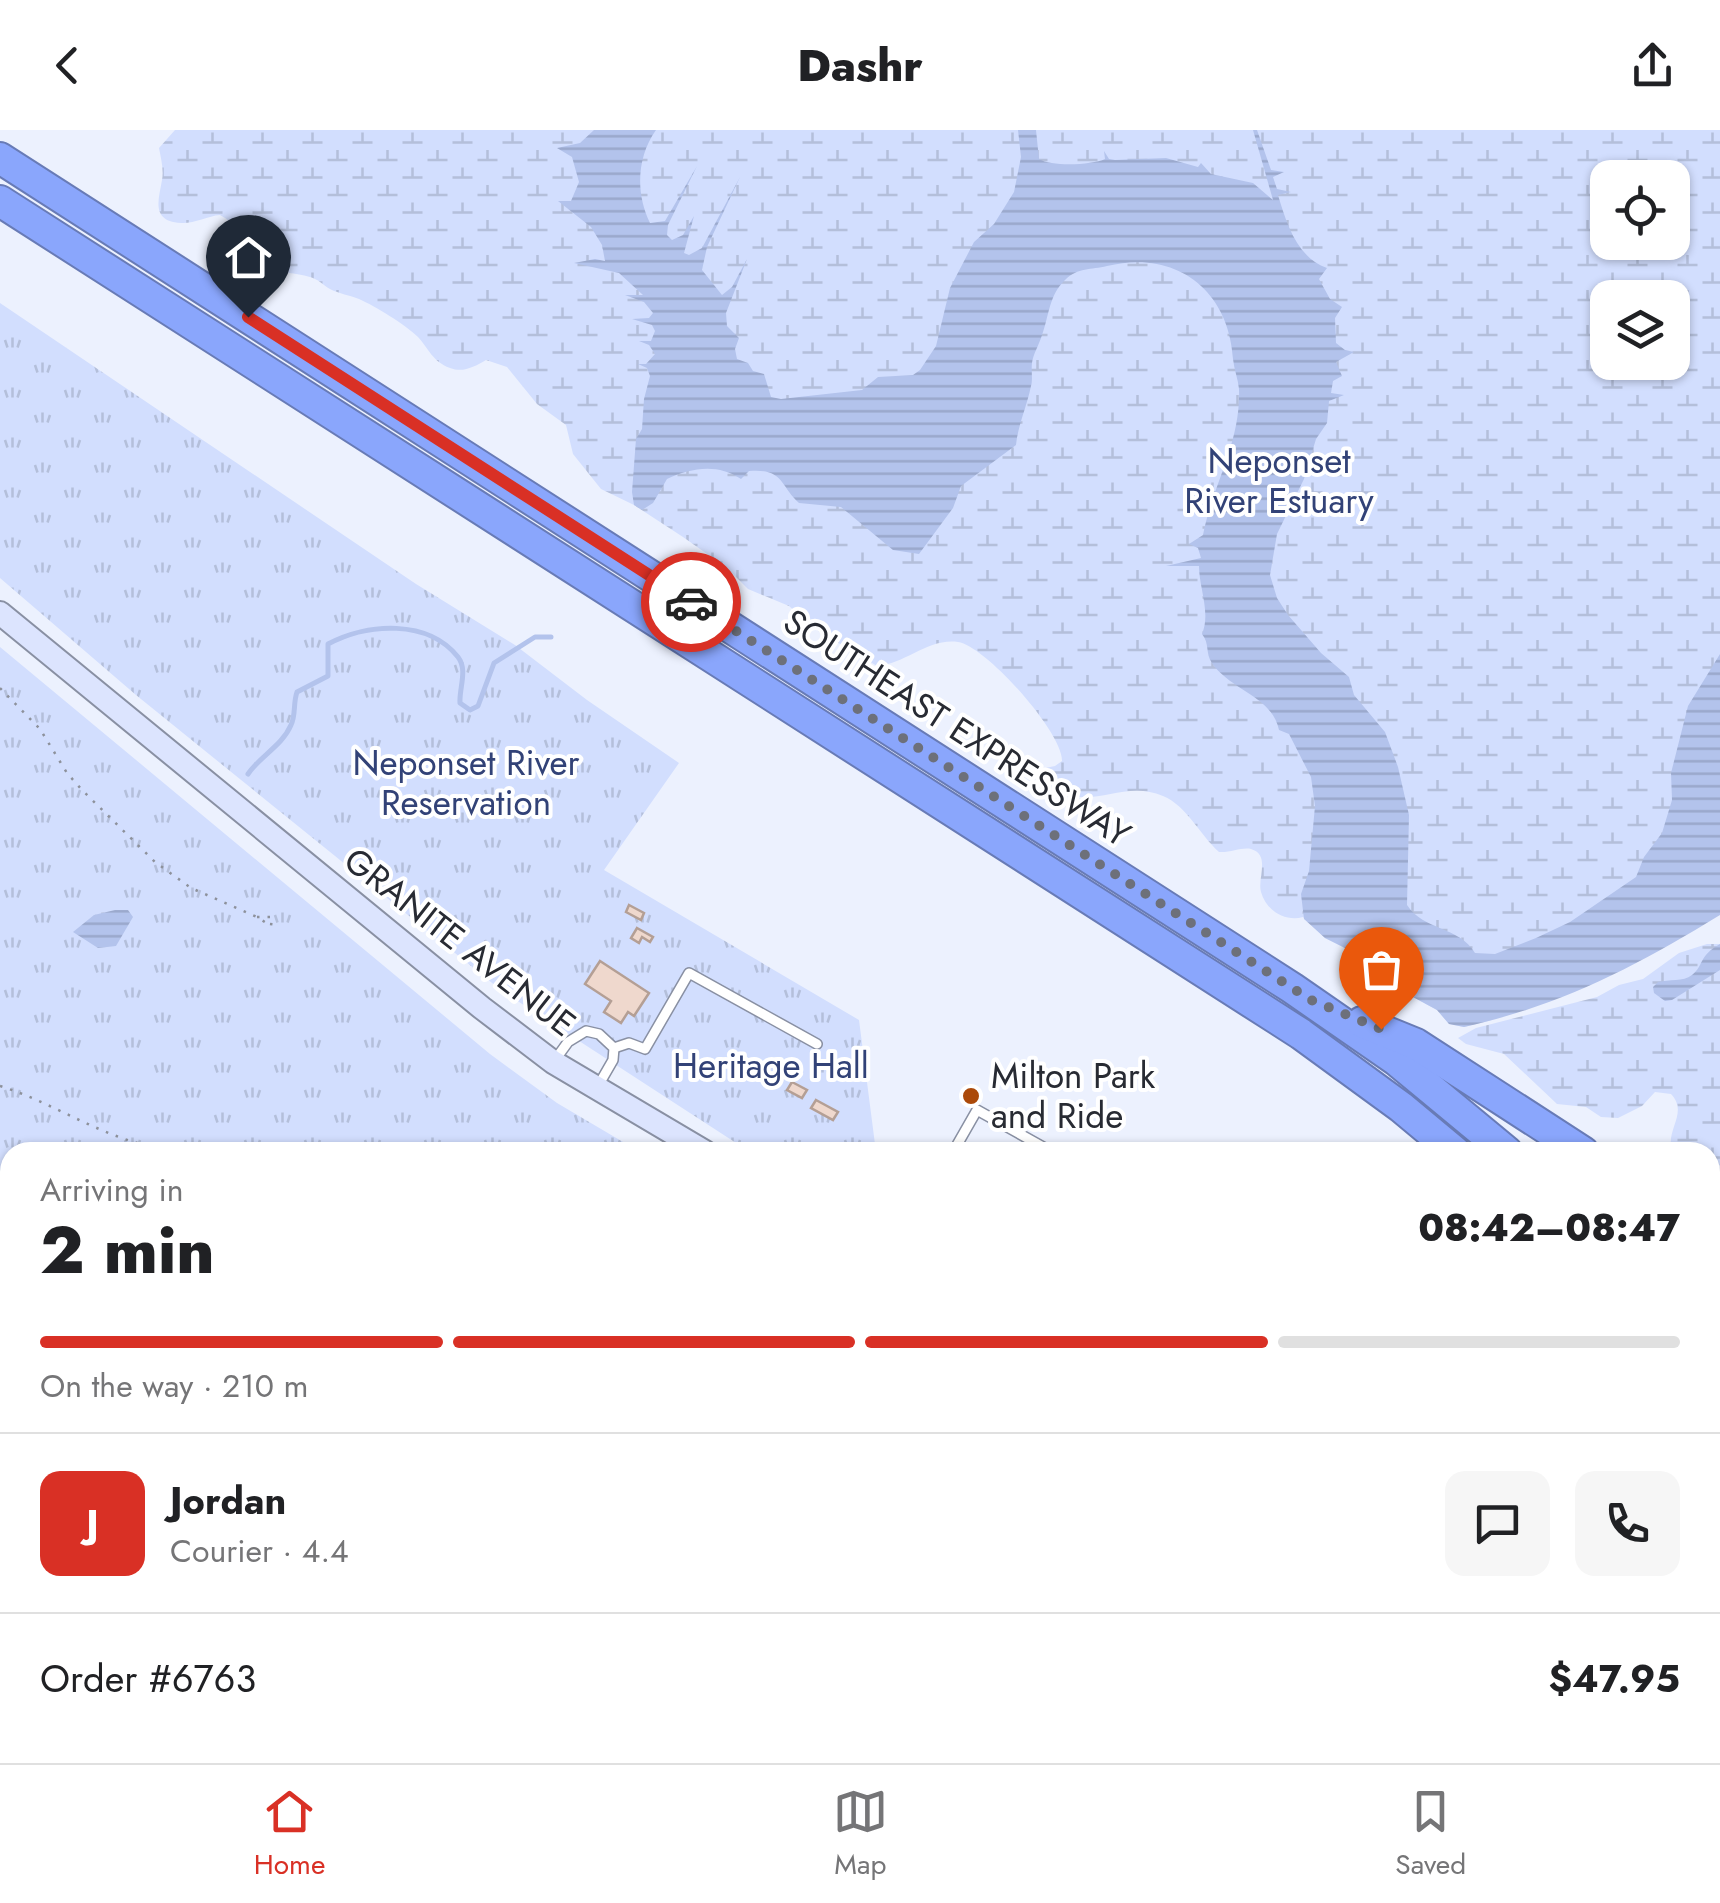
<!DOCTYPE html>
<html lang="en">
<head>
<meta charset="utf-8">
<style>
  body { margin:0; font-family:Jost,sans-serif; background:#f6f6f6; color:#202124; height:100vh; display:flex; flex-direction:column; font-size:38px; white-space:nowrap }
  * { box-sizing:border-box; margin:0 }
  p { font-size:32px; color:#757577 }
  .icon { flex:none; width:55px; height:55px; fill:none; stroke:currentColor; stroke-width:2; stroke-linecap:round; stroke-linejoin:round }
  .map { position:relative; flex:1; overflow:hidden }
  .panel { position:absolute; left:0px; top:1012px; width:1720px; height:622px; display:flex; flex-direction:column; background:#fff; border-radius:30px 30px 0 0; box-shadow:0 2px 8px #0004 }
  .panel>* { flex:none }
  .buttons { position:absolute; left:1590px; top:30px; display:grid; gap:20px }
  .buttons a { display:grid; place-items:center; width:100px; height:100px; border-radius:20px; background:#fff; box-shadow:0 2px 8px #0004; font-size:50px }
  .pin { position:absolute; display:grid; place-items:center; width:85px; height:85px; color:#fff; margin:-102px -42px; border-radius:50% 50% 50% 0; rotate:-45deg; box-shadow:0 0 10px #0007 }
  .pin .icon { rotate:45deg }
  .courier { position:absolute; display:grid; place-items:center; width:100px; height:100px; margin:-50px; border:8px solid #d93025; border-radius:50%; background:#fff; color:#222; box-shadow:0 2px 12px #0007 }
  .summary em { font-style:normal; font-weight:800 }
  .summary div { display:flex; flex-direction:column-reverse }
  .summary { display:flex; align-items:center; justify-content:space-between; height:170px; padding:0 40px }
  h1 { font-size:65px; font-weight:800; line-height:75px }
  .bar { display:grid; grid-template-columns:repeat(4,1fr); gap:15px 10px; align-content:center; height:120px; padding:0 40px }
  .bar i { height:12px; border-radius:8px; background:#e0e0e0 }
  .bar .active { background:#d93025 }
  .bar p { grid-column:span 4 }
  .line { display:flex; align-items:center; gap:25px; padding:0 40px; border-top:2px solid #e0e0e0 }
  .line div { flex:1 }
  .round { display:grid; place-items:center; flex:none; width:105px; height:105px; border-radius:20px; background:#f6f6f6 }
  header { display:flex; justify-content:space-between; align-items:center; height:130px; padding:0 40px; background:#fff; font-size:45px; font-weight:800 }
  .tabs { display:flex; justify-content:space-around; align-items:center; height:140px; border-top:2px solid #e0e0e0; background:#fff; font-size:28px; color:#757577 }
  .tabs a { display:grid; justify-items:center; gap:5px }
  .tabs .active { color:#d93025 }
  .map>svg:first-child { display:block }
</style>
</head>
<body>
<header><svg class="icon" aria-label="back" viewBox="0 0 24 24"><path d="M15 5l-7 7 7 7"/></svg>Dashr<svg class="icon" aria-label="share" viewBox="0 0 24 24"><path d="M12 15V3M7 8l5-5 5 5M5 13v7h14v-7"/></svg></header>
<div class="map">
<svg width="1720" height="1633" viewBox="0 0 1720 1633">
  <defs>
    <pattern id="grass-tufts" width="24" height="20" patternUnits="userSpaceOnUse" patternTransform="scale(2.5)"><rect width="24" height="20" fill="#d2defe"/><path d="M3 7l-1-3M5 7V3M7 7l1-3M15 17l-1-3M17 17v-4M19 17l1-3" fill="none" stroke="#b4bfda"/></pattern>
    <pattern id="wetland-marsh" width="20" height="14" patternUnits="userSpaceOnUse" patternTransform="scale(2.5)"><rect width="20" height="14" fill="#d2defe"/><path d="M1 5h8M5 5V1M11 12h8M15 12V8" fill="none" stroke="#b4bfda"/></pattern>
    <pattern id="water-rules" width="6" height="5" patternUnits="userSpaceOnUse" patternTransform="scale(2.5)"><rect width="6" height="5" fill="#b3c3ec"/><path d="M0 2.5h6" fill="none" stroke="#9aa8cb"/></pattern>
  </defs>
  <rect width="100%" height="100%" fill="#ecf1fe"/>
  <g fill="url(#grass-tufts)">
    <path d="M0,173L416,454L515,515L587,570L679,633L604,740L859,890L876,1022H750L516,870L528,851L513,870L136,565L0,448Z"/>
    <path d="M0,517L490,924L557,973L640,1022H10V1625H762L756,1633H0Z"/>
  </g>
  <g fill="url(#wetland-marsh)" fill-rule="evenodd">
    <path d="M175,0H1720V741C1649,787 1469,917 1405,802C1379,756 1376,700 1352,652C1329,606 1294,569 1266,526C1249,500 1241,471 1233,442L1223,464L1225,486L1279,582L1318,638L1339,741L1377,824L1392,840L1412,852L1492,890L1464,897L1449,894L1437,880L1387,853L1349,820L1325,808L1303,787C1286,792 1266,781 1261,762C1257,748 1271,725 1251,719C1242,717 1230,723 1219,722C1200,705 1187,676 1163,666C1119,647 1088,688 1040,651V639L1055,636L1062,631C1063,603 986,516 958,512C928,508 906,534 877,536L815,499L789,476L748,459L727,438L683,407L634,375L601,359L573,324L566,295L537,274L507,237L486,230C474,237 463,243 450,238C432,231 429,219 418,207C406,195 375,176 359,169C350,165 339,164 330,159C323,155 318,149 310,147C295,142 282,145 267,134C247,120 241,96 220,85C208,86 193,94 181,93C150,91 159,69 162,50C164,40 161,29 159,18ZM1608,48H1672V112H1608ZM1608,168H1672V232H1608Z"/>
    <path d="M1707,814H1720V1035L1710,1038V1022H1672C1665,999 1689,983 1671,964L1655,962L1642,976L1618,988L1601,987L1586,977L1557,974L1504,924L1466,914L1458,908L1476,898L1597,867L1619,855L1643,849L1679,823Z"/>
    <path d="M1710,1604L1720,1607V1633H1612L1625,1625H1710Z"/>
    <path d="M1411,1625H1469L1471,1633H1412Z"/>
  </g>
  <g fill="url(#water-rules)">
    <path d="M594,0H656C636,28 636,65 650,93L665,91L697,36L668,95L667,105L672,110L683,105L694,86L684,123L689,125L702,118L740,47L707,117L702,140L722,165L732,157L747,129L726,183L727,196L739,208L735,219L737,229L748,233L753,241L764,244L771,267L781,269L862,260L878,247L913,245L920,240L936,216L950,158L974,112L994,94L1014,62L1021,27L1018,0H1036L1039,29C1052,37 1092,35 1105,29L1104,21L1109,29L1115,30L1166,28L1198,37L1201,33L1211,44L1253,53L1273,70L1253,0H1257L1271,40L1284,42L1273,47L1277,59L1291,62L1278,65C1286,92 1297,128 1327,138L1319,149L1330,169L1342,177L1335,188L1336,213L1345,220L1354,222L1336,232L1342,246L1333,251L1331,263L1344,265L1329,271L1327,293L1316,309L1304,349L1277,404L1270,445L1277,468L1288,485L1321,523L1349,547L1354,565L1385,602L1398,637L1409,685L1407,775C1424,801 1459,796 1475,823L1495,824L1536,808L1570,792L1636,747L1644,727L1662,703L1672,670L1671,643L1688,576L1720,524V785C1635,837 1562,875 1464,897L1449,894L1437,880L1387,853L1349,820L1325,808L1304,789L1301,764L1309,741L1315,676L1311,647L1289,604L1279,600C1272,566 1230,560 1212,533C1205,523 1210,514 1202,504C1211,483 1199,458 1199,436H1166L1201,428L1198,418L1189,414L1203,405C1213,354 1241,312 1239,259C1238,249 1234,239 1233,229C1229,160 1176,119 1107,136C1091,140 1078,137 1065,150C1049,165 1049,186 1042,205C1039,215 1033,224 1032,233C1031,241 1033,249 1031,256C1027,276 1018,295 1016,315L961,356L953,378L919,424L893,420L841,377L799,373C780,356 784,338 749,341L741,349C717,333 691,338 667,349L653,373L642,380L634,375L632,362L636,309L642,299L644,269L650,246L647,238L638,234H646L655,224L649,215L639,211H651L655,201L652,195L632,189L649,188L653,183L644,172L625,165H643L619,143L574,133L595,129L605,131L602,115L591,97L558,71H571L579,52L572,27L557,18L580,13Z"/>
    <path d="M115,780H128L133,787L116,816L98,818L73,802L94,785Z"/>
    <path d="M1720,814V840L1672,870L1665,871L1654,863L1653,857L1658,852C1669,849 1683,852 1692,845C1704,836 1698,826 1720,814Z"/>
  </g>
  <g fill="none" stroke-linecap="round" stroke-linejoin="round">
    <path stroke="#b3c3ec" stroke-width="5" d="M248,644C260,626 282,616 291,595C296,585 293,573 297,562L328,546V514C367,493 428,489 458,527C468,540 459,558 460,573L470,580L478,576L494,533L535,507H551"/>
  </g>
  <g fill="#efd8cd" stroke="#b49f95" stroke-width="2.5">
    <path d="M629,775L644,783L641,790L626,782Z"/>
    <path d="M637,798L653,807L650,812L642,807L639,813L631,808Z"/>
    <path d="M600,831L649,863L634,886L628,882L621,893L604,882L611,871L585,854Z"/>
    <path d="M792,952L807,960L802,968L787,960Z"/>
    <path d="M816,970L838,982L833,990L811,978Z"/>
    <path d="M948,1625H972L974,1633H949Z"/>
    <path d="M1036,1625H1055L1057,1633H1038Z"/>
    <path d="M1096,1625H1119L1121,1633H1098Z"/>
    <path d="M1188,1625H1208L1210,1633H1184L1189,1630Z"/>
    <path d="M1323,1625H1351L1352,1633H1324Z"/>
  </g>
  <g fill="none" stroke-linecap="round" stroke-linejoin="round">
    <defs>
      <g id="lane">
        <path d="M614,918L629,913L645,919L689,843L817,914"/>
        <path d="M555,930L568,912L586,901L599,904L614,918L613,930L598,956"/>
        <path d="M953,1022L977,980L1052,1022"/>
      </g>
      <g id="street">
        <path d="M1008,1625L1010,1633"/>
        <path d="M1154,1625L1156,1633"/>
        <path d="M827,1631V1633"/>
        <path d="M1298,1633L1299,1625"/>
      </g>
      <g id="secondary">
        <path d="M0,483L482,878L553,932L705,1022"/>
        <path d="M1710,1521L1720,1526"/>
        <path d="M1710,1553L1720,1557"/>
      </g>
      <g id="highway">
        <path d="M0,28L1292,858L1396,930L1507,1022"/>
        <path d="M0,71L1301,904L1401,977L1455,1022"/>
        <path d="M1362,892L1416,914L1583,1022"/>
        <path d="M1710,1084L1720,1087"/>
        <path d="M1710,1245L1720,1259"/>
        <path d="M1710,1328L1720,1342"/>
        <path d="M1710,1572L1720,1573"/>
        <path d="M1501,1625L1503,1633"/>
        <path d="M1564,1633L1572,1625"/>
      </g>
    </defs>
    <use href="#lane" stroke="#8990a3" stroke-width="12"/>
    <use href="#street" stroke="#8990a3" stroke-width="21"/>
    <use href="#secondary" stroke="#8990a3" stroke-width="26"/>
    <use href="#highway" stroke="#687bb6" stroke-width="34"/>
    <g stroke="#8d919b" stroke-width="2.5" stroke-dasharray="2.5 8" stroke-linecap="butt">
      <path d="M0,558L40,599L67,643L82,660L155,732L191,758L257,787"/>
      <path d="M257,787H272L271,796Z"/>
      <path d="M0,956C48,971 89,999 137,1013C160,1020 185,1016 207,1022"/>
      <path d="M0,1281H10"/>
      <path d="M235,1625V1633"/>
      <path d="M0,1631L47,1633"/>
      <path d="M64,1633H66"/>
      <path d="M772,1633L777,1625"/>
    </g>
    <use href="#lane" stroke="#fff" stroke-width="9"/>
    <use href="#street" stroke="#fff" stroke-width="18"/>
    <use href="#secondary" stroke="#dce4fe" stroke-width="22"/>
    <use href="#highway" stroke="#8aa6fc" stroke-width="30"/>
  </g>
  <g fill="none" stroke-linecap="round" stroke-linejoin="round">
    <path stroke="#6d707a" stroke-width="10" stroke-dasharray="0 18" d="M691,472L1311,870L1381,899"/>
    <path stroke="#d93025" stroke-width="12" d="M248,187L691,472"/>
  </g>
  <circle fill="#ab4909" stroke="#fff" stroke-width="4" cx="971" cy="966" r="10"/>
  <g text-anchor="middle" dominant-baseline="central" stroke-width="8" stroke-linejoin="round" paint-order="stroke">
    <g font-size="35" fill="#324277" stroke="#fff">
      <text x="1279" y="331">Neponset<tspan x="1279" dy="40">River Estuary</tspan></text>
      <text x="466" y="633">Neponset River<tspan x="466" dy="40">Reservation</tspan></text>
      <text x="771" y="936">Heritage Hall</text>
    </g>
    <g font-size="35" fill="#282b33" stroke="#fff">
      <text transform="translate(957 598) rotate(33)">SOUTHEAST EXPRESSWAY</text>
      <text transform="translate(460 812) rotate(38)">GRANITE AVENUE</text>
    </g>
    <g font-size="35" fill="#282b33" stroke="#fff" text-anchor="start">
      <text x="991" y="946">Milton Park<tspan x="991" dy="40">and Ride</tspan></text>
    </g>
  </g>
</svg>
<div class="buttons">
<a><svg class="icon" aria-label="locate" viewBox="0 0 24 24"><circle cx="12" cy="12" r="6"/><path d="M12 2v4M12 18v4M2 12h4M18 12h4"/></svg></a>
<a><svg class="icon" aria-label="layers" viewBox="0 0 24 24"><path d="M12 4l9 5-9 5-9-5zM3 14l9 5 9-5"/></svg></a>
</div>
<div class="pin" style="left:1381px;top:899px;background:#ea580c"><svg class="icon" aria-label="bag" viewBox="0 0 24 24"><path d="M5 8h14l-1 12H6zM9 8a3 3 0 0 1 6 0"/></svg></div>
<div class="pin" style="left:248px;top:187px;background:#1f2937"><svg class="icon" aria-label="home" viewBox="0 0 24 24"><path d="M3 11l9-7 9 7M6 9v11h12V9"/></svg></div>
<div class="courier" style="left:691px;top:472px"><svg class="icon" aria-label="car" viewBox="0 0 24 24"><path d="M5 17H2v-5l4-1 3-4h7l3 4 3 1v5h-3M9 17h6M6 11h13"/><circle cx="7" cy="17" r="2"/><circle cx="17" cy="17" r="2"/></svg></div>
<section class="panel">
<div class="summary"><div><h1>2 min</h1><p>Arriving in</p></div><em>08:42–08:47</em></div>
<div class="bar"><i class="active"></i><i class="active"></i><i class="active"></i><i></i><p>On the way · 210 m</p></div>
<div class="line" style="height:180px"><b class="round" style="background:#d93025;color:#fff">J</b><div><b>Jordan</b><p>Courier · 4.4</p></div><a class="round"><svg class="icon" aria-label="chat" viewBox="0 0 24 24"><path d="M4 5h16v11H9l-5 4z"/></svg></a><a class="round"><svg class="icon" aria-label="phone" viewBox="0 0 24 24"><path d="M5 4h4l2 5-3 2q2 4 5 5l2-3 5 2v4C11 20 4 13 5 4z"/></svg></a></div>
<div class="line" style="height:130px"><div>Order #6763</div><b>$47.95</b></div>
</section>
</div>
<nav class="tabs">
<a class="active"><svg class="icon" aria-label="home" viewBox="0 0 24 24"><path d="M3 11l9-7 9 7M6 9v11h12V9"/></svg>Home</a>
<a><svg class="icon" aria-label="map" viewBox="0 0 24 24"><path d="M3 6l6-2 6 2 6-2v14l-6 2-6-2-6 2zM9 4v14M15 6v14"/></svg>Map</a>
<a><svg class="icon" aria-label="saved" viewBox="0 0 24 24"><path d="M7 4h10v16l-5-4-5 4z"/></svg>Saved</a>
</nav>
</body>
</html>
